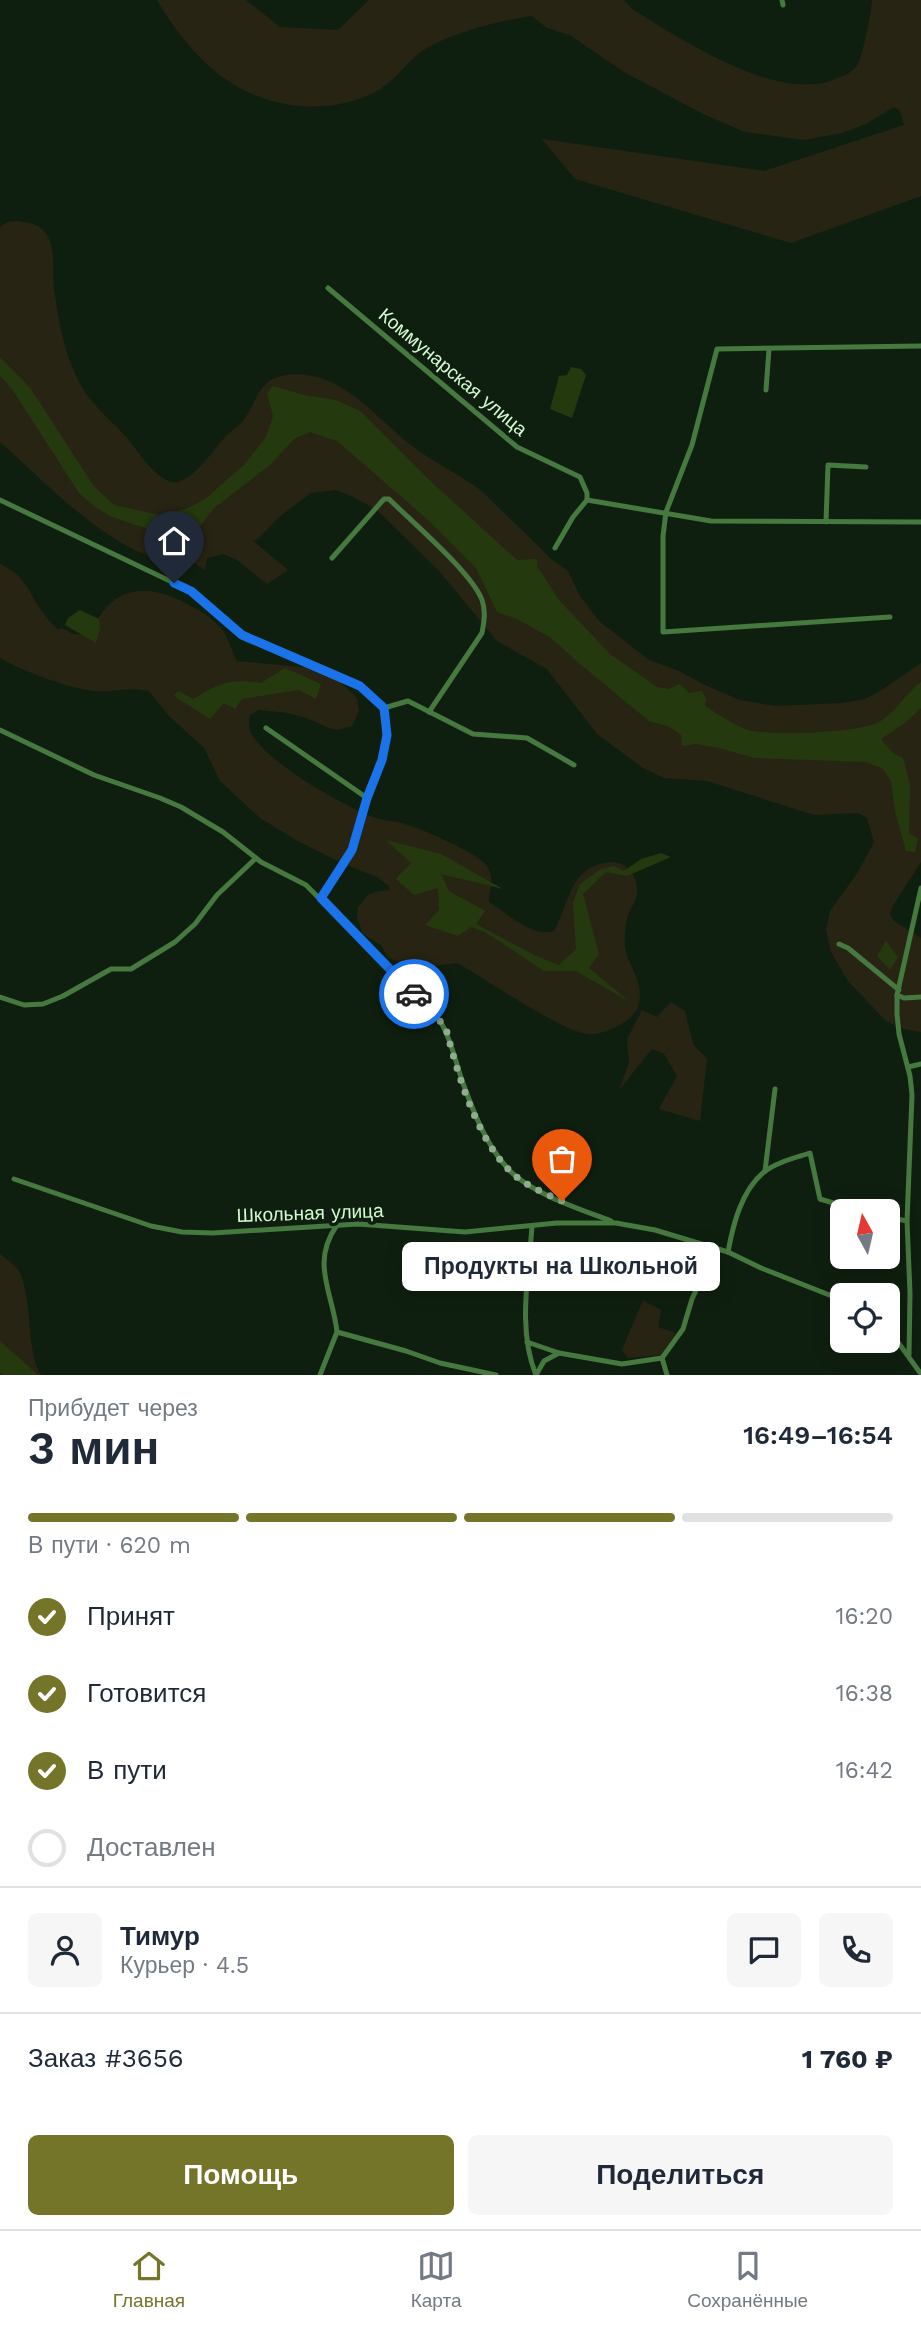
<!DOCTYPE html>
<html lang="ru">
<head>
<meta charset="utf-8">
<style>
  body { margin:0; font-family:"Work Sans",sans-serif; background:#f6f6f7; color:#1f2937; height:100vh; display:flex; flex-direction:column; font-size:26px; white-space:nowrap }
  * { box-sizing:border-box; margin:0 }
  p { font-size:23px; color:#747a83 }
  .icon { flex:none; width:38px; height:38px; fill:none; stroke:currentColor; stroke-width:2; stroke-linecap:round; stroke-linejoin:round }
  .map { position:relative; height:1375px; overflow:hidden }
  .panel { display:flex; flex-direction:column; background:#fff; flex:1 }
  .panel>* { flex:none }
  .needle { width:46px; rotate:352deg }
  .controls { position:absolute; left:830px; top:1199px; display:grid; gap:14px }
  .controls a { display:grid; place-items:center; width:70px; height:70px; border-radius:10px; background:#fff; box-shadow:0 4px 18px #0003; font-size:35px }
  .pin { position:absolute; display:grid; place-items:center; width:60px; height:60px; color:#fff; margin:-72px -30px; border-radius:50% 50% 50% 0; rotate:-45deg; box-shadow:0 0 7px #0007 }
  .pin .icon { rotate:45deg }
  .courier { position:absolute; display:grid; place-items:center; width:70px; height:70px; margin:-35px; border:5px solid #1a73e8; border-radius:50%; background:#fff; color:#222; box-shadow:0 2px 9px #0007 }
  .bubble { position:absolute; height:49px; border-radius:10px; background:#fff; box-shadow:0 4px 18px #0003; font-size:23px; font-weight:600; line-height:49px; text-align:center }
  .headline em { font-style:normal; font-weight:600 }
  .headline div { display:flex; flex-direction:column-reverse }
  .headline { display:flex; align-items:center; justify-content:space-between; height:119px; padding:0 28px }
  h1 { font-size:46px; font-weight:600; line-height:52px }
  .bar { display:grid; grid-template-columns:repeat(4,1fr); gap:10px 7px; align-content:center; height:84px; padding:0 28px }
  .bar i { height:9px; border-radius:5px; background:#e0e1e3 }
  .bar .on { background:#75752a }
  .bar p { grid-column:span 4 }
  .line { display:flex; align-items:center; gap:18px; padding:0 28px; border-top:2px solid #e0e1e3 }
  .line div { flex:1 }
  .round { display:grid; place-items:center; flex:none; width:74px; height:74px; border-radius:10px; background:#f6f6f7 }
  ol { padding:0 28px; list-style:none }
  li { display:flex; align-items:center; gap:21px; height:77px }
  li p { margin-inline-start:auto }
  li .icon { padding:7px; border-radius:50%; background:#75752a; color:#fff; stroke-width:4 }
  li:last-child { color:#747a83 }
  li i { width:38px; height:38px; border:4px solid #e0e1e3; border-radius:50% }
  .cta { display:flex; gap:14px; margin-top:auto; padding:14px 28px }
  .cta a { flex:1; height:80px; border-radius:10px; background:#75752a; color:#fff; font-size:28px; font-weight:600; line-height:80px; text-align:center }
  .cta a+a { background:#f6f6f7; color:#1f2937 }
  .tab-bar { display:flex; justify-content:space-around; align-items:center; height:98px; border-top:2px solid #e0e1e3; background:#fff; font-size:19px; color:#747a83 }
  .tab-bar a { display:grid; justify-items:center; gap:4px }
  .tab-bar .on { color:#75752a }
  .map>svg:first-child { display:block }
</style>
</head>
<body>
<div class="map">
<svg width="921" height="1375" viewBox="0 0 921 1375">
  <rect width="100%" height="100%" fill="#0f1f0f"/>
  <g fill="#282413">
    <path d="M157,0H246L280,27L338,30L369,0H624L632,9C681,39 775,102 833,80C841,77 850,74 856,67C863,58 871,13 872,0H921V196L791,243L575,179L542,139L764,171L904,125L900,111L894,107L866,124L842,133L804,140L745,132L703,114L624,72L570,35L547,28L532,16C502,20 441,35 417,55C402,68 392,84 373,93C320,119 253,106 210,67C189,48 171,24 157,0Z"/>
    <path d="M16,221C29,223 41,223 48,237C56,253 52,271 54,289C59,326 67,369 90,399C101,413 115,424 126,437C138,451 150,471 166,480C187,493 214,448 226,436C232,430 240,426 245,418C256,402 259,381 281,376C336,364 374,416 412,446C433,462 457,473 479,489C486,494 491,501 498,507C516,525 534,541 551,559L568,571L580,596L599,621L649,660L679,671L705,685L740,700L776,706L843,703L865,699L882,690L921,663V862L892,907L890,914L894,921L921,938V1032L904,1029L886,1021L848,981L831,952L826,930L830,911L858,872L874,842L867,818L858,813L814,815L707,781L664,778L643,768L597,734L547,669L497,641L439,571L377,510L351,496L336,490L311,493L279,517L259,538L253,541L288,570L267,584L237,560L223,554L207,558L205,570L191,561C127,572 45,481 0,442V227L8,222Z"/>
    <path d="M0,564C28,577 27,591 43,613C47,619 53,624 58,630L62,628L73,634L90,635C109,589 141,580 185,603C199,610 214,618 223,631C229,640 232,652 237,661L312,668L338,680L357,698L359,711L352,726L337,730L329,728L309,719L288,713L259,710L250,715C249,721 248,726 250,731C264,761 344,807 376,818C384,821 393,821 402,823C419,828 477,852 487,866C495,879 489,889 489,902C506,913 533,938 554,931C568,907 568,873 600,864C607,862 615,861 621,864C632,869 637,879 637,890C638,900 631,906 628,915C625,925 624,937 625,947C628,967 644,981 639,1003C637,1014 627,1021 618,1026C609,1030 599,1035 588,1034C565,1033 485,979 461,965L456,963L418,968L407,966L388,957L381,945L363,934L357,917L358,907L368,895L375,892L389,890V886L377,877L344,864L296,840L260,818L220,781L204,748L169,716L149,691C130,686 112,693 93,691C69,688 21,671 0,658Z"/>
    <path d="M671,1002L685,1011L693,1044L707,1059L700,1121L659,1109L677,1076L664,1054L652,1049L619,1090L629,1063L627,1039L642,1010L657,1017Z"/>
    <path d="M0,1254C6,1259 16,1265 20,1273C32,1296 27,1362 42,1375H0Z"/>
    <path d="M643,1300L661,1310L658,1327L676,1333L661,1355L628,1358L622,1350Z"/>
  </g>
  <g fill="#25390e">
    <path d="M0,357L31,389L93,485L114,505L164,516L188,508L205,499L244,465L266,437L273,416L267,393L273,386L304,395L336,400L360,411L428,479L517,560L537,559V566L559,600L610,654L657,687L668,689L680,684L689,693L702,691L706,699L705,706C718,714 733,725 748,730C770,736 856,733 877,723C895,714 905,694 921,682V708L905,723L881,739L893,753L903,758L910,784L909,833L918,839L915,852L906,851L895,812L891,781L882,768L865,762L754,758L719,748L696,744L682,746L681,735L670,727L649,721L579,663L551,638L517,619L497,612L476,568L427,519L337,441L310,432L294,439L270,465L214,508L197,530L175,535L145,528L112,517L95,507L79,493L12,389L0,376Z"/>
    <path d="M571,367L581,369L586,375L572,418L550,409L559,376L567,375Z"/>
    <path d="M80,610L99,619L100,628L96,643L65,625L68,618Z"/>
    <path d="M285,668L321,684L316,699L299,690L242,699L235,709L224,703L210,719L174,696L178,691L193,699C219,683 230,678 261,683Z"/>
    <path d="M386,840L441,854L503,889L441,874L449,891L485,911L476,924L534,955L559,965L576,949L573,903L580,884L601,869L614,866L624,871L641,859L661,853L671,857L627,876L606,872L583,894L599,954L589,968L630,1002L576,971H544L485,932L471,927L458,936L425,925L439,910L438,888L414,895L396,879L411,863Z"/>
    <path d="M886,941L898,957L890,970L877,956Z"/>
    <path d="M0,1341L38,1375H3L0,1372Z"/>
  </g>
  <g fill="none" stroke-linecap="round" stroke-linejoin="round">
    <g stroke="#46793f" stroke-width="5">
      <path d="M782,0L783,5"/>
      <path d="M328,288L517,447L580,477L587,493V500"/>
      <path d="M766,390L769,349"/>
      <path d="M0,500L191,591L242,635L360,686L384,708L387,735L382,760L367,798L352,850L321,898"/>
      <path d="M826,522L828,465L866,467"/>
      <path d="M555,548L573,517L587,500L711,521L921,522"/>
      <path d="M332,558L384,499H389C412,522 472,573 482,600C486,611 484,622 482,633L429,712"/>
      <path d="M890,617L663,632V536L666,512L692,445L717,349L921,346"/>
      <path d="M384,708L408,701L473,734L527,738L574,765"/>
      <path d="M266,728L367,798"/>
      <path d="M0,730L94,775L160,798L181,807L223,832L261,862L306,885L440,1021C452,1040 456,1065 464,1086C475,1116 488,1148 510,1171C533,1194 580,1209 611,1221"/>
      <path d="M839,944L848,948L899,990"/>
      <path d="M897,995L904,998L921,997"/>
      <path d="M0,997L24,1005L43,1004L63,996L111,969H131L175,942L195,924L217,895L256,858"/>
      <path d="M908,1067L921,1064"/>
      <path d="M765,1171L775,1089"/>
      <path d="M14,1179L151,1226L182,1232L213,1233L358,1224L465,1232L557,1223H616L655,1230L728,1252L761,1268L842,1300"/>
      <path d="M887,1217L907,1221"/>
      <path d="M337,1225C310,1263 333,1293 337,1332"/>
      <path d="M532,1226C529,1274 517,1329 536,1375"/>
      <path d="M728,1252C733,1225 741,1191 764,1172C777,1162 795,1158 810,1153L820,1199L860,1211"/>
      <path d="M887,1327L921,1374"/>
      <path d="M527,1342L559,1353"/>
      <path d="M909,1355L910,1293L907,1221L912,1095L910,1076L899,1034L897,1014V995L921,888"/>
      <path d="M662,1358L683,1329L692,1299L715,1249"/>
      <path d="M320,1375L337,1332L406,1351L440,1363L496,1375"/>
      <path d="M536,1375L544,1361L559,1353L622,1364L662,1358L667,1375"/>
    </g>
  </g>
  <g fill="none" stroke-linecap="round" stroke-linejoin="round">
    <path stroke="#8fad8e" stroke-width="7" stroke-dasharray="0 12.6" d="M414,994L440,1021L447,1032C458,1076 477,1138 510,1171C524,1185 544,1193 562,1201"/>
    <path stroke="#1a73e8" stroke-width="9" d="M174,583L191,591L242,635L360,686L384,708L387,735L382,760L367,798L352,850L321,898L414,994"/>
  </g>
  <g text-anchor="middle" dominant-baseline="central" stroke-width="7" stroke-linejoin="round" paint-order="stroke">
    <g font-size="19" fill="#d4fad2" stroke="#0f1f0f">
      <text transform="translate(453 372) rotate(40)">Коммунарская улица</text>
      <text transform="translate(310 1213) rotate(-2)">Школьная улица</text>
    </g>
  </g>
</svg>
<div class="controls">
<a><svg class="needle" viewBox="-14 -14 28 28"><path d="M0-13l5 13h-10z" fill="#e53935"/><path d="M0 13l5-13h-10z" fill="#747a83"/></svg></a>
<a><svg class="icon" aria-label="locate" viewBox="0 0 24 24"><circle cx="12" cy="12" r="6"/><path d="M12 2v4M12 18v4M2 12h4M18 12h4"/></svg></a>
</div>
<div class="pin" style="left:562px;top:1201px;background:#ea580c"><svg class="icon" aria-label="bag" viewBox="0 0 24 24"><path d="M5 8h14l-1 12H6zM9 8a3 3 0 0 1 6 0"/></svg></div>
<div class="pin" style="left:174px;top:583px;background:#1f2937"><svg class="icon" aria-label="home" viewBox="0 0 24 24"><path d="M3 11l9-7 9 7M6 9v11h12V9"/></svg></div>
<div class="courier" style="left:414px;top:994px"><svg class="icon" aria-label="car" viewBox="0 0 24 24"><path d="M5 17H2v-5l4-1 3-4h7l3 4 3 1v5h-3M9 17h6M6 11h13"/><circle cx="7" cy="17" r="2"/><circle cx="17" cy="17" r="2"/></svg></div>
<div class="bubble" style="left:402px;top:1242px;width:318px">Продукты на Школьной</div>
</div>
<section class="panel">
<div class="headline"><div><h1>3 мин</h1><p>Прибудет через</p></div><em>16:49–16:54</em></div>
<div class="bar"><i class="on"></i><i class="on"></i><i class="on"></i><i></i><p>В пути · 620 m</p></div>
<ol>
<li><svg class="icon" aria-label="check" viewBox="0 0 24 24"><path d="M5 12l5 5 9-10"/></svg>Принят<p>16:20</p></li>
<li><svg class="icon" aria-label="check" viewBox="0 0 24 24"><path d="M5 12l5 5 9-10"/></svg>Готовится<p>16:38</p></li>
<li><svg class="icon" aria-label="check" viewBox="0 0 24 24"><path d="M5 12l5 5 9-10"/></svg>В пути<p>16:42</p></li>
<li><i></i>Доставлен</li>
</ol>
<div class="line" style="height:126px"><a class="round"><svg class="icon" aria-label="person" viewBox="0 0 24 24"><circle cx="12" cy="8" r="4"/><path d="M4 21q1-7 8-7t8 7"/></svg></a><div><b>Тимур</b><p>Курьер · 4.5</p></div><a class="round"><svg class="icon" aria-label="chat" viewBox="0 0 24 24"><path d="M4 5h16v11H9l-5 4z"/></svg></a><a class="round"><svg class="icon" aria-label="phone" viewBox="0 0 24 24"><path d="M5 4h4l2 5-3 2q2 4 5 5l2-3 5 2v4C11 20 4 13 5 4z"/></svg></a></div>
<div class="line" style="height:91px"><div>Заказ #3656</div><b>1 760 ₽</b></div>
<div class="cta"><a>Помощь</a><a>Поделиться</a></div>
</section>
<nav class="tab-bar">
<a class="on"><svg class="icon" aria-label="home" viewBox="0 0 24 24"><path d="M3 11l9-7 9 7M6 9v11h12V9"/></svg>Главная</a>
<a><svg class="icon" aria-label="map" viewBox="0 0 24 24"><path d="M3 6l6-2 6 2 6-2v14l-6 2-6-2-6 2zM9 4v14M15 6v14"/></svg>Карта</a>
<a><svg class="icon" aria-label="saved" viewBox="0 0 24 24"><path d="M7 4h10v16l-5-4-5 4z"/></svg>Сохранённые</a>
</nav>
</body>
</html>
